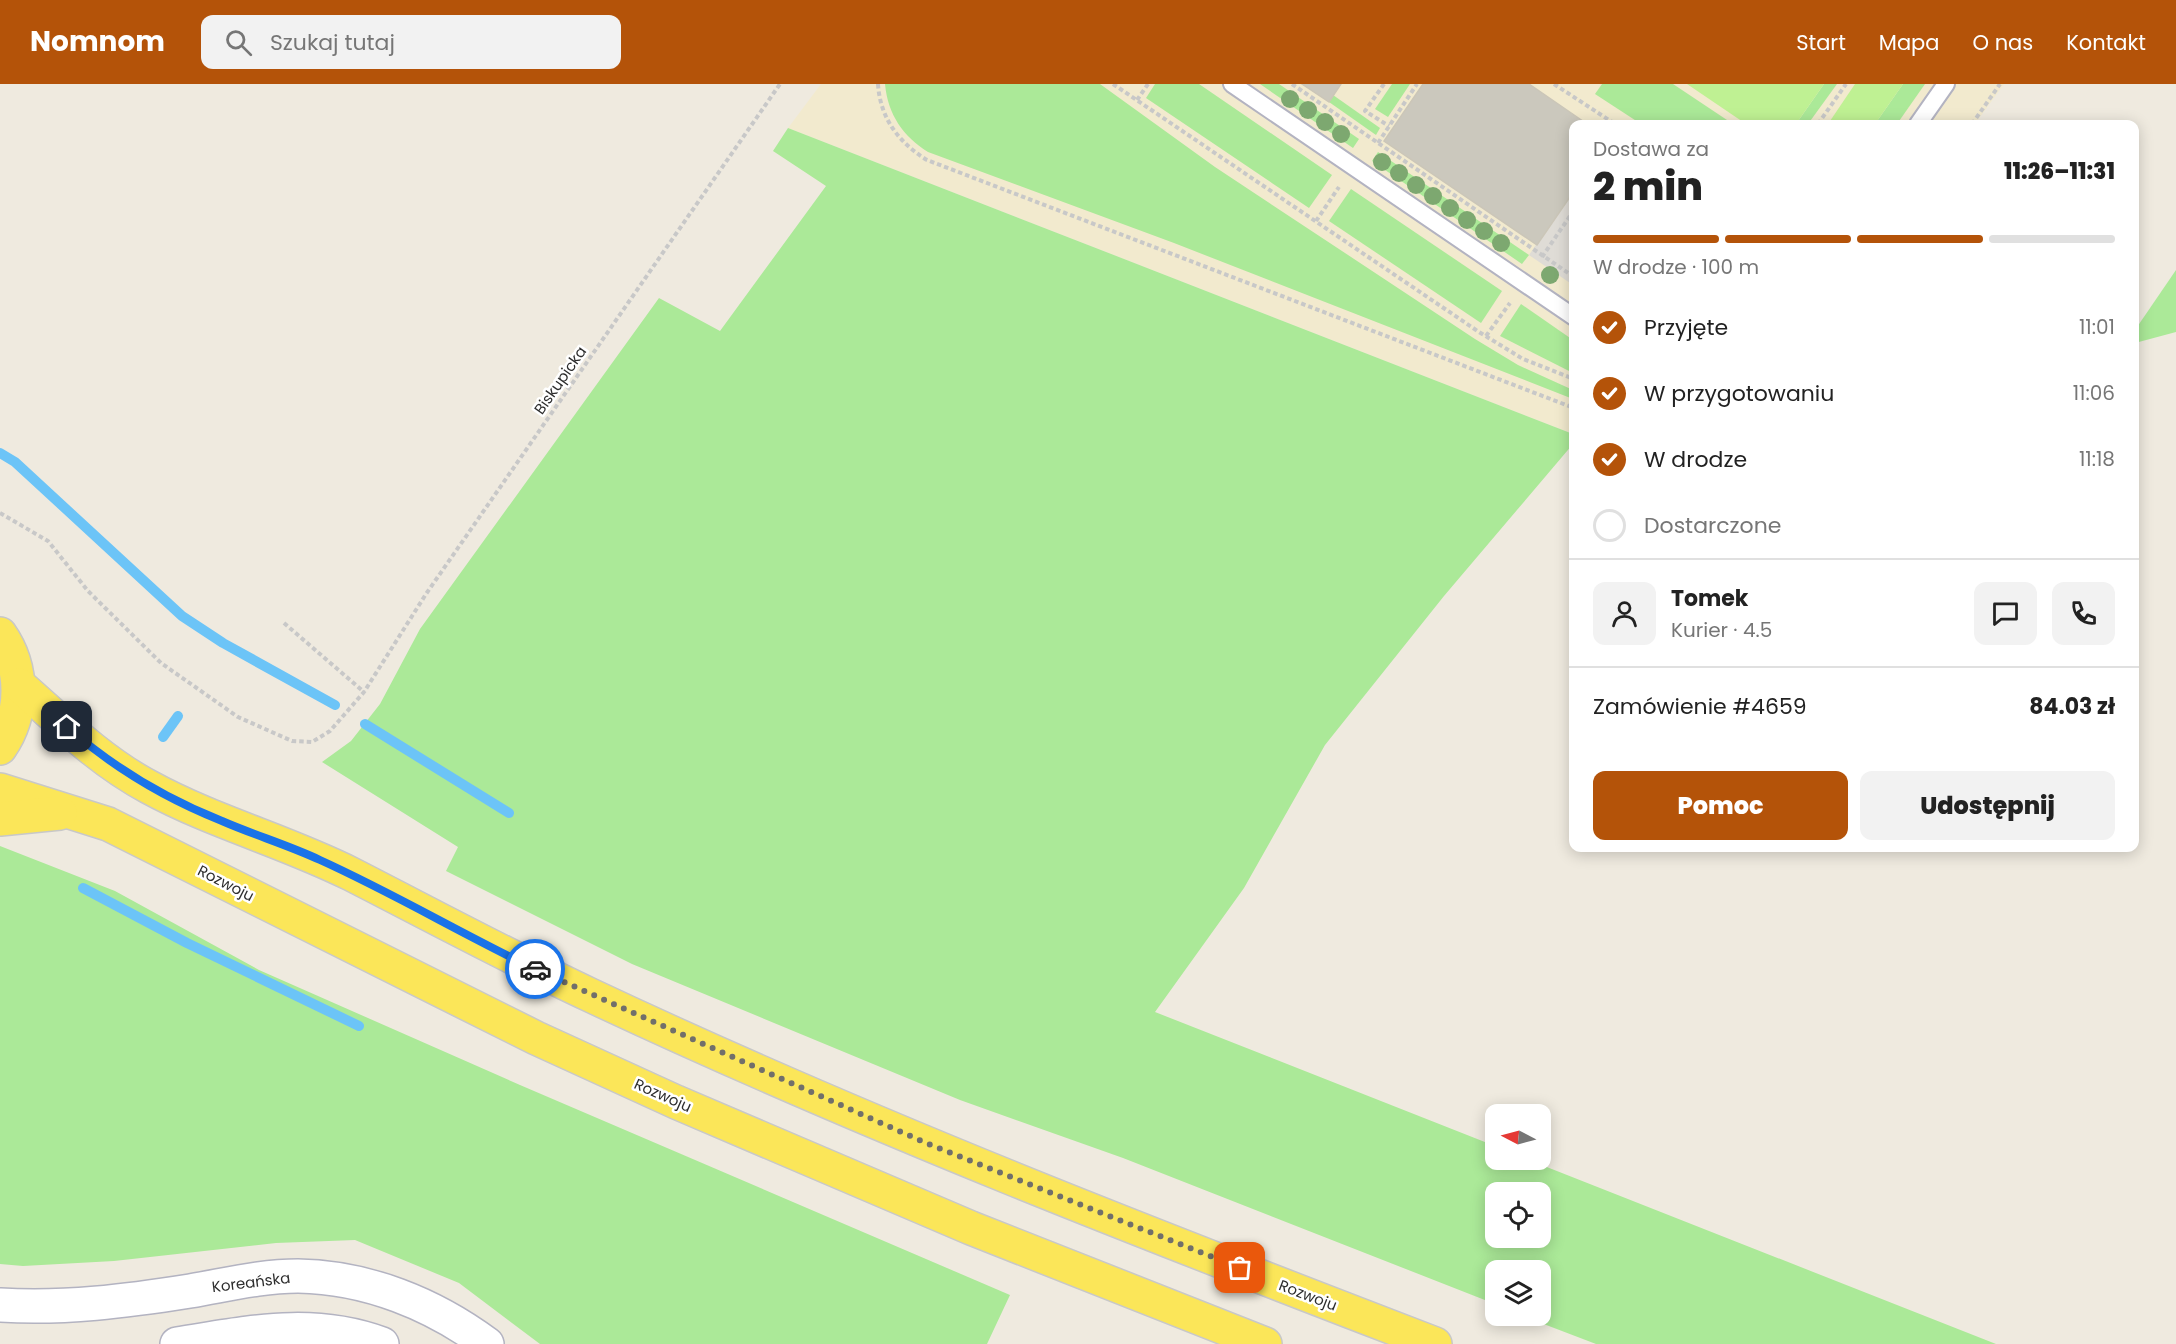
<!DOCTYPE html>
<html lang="pl">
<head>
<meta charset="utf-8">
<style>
  body { margin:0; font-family:Poppins,sans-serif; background:#f2f2f2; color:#222; height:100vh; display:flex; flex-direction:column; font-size:22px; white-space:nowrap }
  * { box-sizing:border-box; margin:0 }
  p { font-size:20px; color:#767676 }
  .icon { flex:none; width:33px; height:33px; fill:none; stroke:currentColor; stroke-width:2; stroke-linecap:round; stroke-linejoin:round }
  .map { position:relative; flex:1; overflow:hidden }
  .sheet { position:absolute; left:1569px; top:36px; width:570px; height:732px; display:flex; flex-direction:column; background:#fff; border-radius:12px; box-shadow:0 3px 15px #0003 }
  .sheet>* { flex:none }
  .needle { width:39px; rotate:276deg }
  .controls { position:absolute; left:1485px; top:1020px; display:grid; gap:12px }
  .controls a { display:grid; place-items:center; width:66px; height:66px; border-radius:12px; background:#fff; box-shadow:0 3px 15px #0003; font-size:30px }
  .pin { position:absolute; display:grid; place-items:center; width:51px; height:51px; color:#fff; margin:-26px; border-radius:12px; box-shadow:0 3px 9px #0006 }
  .courier { position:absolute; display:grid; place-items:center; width:60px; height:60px; margin:-30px; border:4px solid #1a73e8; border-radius:50%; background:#fff; color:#222; box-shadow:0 2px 8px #0007 }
  .head em { font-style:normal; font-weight:800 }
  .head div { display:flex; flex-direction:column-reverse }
  .head { display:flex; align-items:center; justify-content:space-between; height:102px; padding:0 24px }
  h1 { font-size:39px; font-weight:800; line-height:45px }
  .bar { display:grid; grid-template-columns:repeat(4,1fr); gap:9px 6px; align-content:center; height:72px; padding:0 24px }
  .bar i { height:8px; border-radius:4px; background:#e0e0e0 }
  .bar .current { background:#b45309 }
  .bar p { grid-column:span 4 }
  .line { display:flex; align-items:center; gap:15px; padding:0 24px; border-top:2px solid #e0e0e0 }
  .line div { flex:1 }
  .round { display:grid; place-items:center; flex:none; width:63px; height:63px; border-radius:12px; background:#f2f2f2 }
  ol { padding:0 24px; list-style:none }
  li { display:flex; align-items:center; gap:18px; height:66px }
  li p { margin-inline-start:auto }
  li .icon { padding:6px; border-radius:50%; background:#b45309; color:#fff; stroke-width:4 }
  li:last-child { color:#767676 }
  li i { width:33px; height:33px; border:3px solid #e0e0e0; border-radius:50% }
  .button { display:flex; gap:12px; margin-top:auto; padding:12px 24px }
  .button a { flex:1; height:69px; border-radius:12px; background:#b45309; color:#fff; font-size:24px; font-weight:800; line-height:69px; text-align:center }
  .button a+a { background:#f2f2f2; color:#222 }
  header { display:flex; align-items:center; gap:36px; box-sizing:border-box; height:84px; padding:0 30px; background:#b45309; color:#fff }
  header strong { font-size:28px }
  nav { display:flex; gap:33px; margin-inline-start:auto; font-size:21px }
  .search { width:420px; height:54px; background:#f2f2f2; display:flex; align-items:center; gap:15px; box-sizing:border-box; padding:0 21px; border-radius:12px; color:#767676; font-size:22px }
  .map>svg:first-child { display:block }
</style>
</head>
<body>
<header>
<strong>Nomnom</strong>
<div class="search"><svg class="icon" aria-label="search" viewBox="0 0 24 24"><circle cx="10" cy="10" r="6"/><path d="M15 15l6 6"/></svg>Szukaj tutaj</div>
<nav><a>Start</a><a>Mapa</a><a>O nas</a><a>Kontakt</a></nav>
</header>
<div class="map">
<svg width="2176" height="1260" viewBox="0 0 2176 1260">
  <rect width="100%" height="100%" fill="#efeadf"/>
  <path fill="#f2eace" d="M821,0H2004L1975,40H1574L1573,350L788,44Z"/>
  <g fill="#abe998" fill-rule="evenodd">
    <path d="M885,0H1100L1215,83L1475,255L1518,281L1573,306V315L1174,159L928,68C903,52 888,31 885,0Z"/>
    <path d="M1155,0H1199L1332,91L1309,124L1146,14Z"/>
    <path d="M1260,0H1279L1359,55L1353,64Z"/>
    <path d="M1392,0H1410L1388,33L1375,25Z"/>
    <path d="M1602,0H1673L1733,40H1641L1595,10Z"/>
    <path d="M1824,0H1837L1808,40H1796Z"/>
    <path d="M1903,0H1925L1897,40H1875Z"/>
    <path d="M1333,11L1380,44L1376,51L1329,18Z"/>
    <path d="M788,44L1573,350V360L1444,512L1325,661L1244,804L1155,928L1495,1062L1496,1076H1529L1996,1260H1596L1523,1232H1540V1186H1496L1495,1220L1123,1074L960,1016L632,880L446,787L458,763L322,678L351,657L380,620L420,545L659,214L720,247L826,102L773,67ZM1496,1108H1540V1154H1496Z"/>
    <path d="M1378,68L1529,171L1522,180L1372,77Z"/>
    <path d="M1351,105L1502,207L1481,239L1329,137Z"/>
    <path d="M2176,186V248L2135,259V246Z"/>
    <path d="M1521,220L1573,256V289L1500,252Z"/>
    <path d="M0,762L115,807L259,886L520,1001L1010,1211L987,1260H540L459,1199L355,1156L276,1159L114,1177L23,1182L0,1180Z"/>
  </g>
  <g fill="#bff193">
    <path d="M1687,0H1824L1796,40H1746Z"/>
    <path d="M1855,0H1903L1875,40H1828Z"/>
  </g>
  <path fill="#dfdcd6" d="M1573,107V201L1529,171Z"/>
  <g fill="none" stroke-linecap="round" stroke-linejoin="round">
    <g stroke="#6cc4f7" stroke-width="10">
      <path d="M0,369L15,378L182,532L223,559L335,621"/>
      <path d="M365,640L509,729"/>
      <path d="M163,653L178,632"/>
      <path d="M83,804L187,859L359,942"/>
    </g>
  </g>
  <g fill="#cbc8bd" stroke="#cbc6b8" stroke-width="1.5">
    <path d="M1302,0H1341L1329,18Z"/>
    <path d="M1423,0H1529L1587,40H1574V107L1537,161L1384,57Z"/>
  </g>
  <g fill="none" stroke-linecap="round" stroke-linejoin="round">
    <defs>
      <g id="service">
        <path d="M1232,0L1574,233"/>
        <path d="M1918,40L1946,0"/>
      </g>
      <g id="tertiary">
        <path d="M0,1221C64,1225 127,1217 190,1207C226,1201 261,1192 298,1192C367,1193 433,1220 487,1260"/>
        <path d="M177,1260C249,1249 311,1234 382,1260"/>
      </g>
      <g id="primary">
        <path d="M0,550C24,584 24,629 0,664"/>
        <path d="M19,601C60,637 100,677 149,703C213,738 285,757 351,790C431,831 509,873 590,911C866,1041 1151,1151 1435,1260"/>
        <path d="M0,706L108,740L536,954L676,1018L971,1144L1265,1260"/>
        <path d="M0,735L60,729"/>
      </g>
    </defs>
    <use href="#service" stroke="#b3b3c1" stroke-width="20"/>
    <use href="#tertiary" stroke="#b3b3c1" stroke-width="36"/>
    <use href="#primary" stroke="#c8c8c8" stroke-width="36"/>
    <g stroke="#c8c8c8" stroke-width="4" stroke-dasharray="4.5 3" stroke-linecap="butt">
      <path d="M878,0C880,34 899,59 927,76L1574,324"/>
      <path d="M1113,0L1479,248L1523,275L1574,295"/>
      <path d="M1292,0L1574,193"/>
      <path d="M1384,0L1365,27L1389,42"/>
      <path d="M1554,0L1615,40"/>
      <path d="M1137,16L1148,0"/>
      <path d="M1818,40L1846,0"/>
      <path d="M1972,40L2000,0"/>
      <path d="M1378,59L1417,0"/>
      <path d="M1316,137L1339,103"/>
      <path d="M1542,173L1574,126"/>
      <path d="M1486,252L1510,219"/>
      <path d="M0,429L48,457L88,507L161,579L238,633L292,657L312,658L330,647L364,608L426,510L780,0"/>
      <path d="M284,539L364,608"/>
    </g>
    <use href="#service" stroke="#fff" stroke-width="16"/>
    <use href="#tertiary" stroke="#fff" stroke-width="33"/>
    <use href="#primary" stroke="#fbe659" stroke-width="33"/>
  </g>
  <g fill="#7da870">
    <circle cx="1290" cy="15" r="9"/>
    <circle cx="1308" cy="26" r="9"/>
    <circle cx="1325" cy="38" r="9"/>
    <circle cx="1341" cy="50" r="9"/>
    <circle cx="1382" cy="78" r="9"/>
    <circle cx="1399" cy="89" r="9"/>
    <circle cx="1416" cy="101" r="9"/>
    <circle cx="1433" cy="112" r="9"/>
    <circle cx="1450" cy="124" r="9"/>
    <circle cx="1467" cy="136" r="9"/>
    <circle cx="1484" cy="147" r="9"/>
    <circle cx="1501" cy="159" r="9"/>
    <circle cx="1550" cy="191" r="9"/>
  </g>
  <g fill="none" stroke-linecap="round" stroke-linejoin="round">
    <path stroke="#716f6b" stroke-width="6" stroke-dasharray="0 10.8" d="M535,885L926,1059L1240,1184"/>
    <path stroke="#1a73e8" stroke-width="8" d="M67,643C114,684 164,714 222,737C254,751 288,761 320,776C393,809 462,850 535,885"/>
  </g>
  <g text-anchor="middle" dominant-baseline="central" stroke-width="5" stroke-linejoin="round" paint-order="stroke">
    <g font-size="15" fill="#2d2d2d" stroke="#fff">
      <text transform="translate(560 296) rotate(-55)">Biskupicka</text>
      <text transform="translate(226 799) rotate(27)">Rozwoju</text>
      <text transform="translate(663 1011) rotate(24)">Rozwoju</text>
      <text transform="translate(251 1198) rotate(-7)">Koreańska</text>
      <text transform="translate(1308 1211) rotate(21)">Rozwoju</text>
    </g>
  </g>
</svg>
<div class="controls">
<a><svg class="needle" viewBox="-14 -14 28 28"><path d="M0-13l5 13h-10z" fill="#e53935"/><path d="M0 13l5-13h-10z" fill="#767676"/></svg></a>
<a><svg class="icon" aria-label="locate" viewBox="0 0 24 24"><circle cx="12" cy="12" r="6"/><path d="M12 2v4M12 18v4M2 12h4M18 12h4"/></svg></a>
<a><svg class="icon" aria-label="layers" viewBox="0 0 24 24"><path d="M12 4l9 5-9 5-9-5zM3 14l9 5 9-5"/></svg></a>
</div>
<div class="pin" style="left:1240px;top:1184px;background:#ea580c"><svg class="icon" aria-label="bag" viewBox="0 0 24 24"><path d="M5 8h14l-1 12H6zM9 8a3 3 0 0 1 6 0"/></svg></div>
<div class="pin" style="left:67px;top:643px;background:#1f2937"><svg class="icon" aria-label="home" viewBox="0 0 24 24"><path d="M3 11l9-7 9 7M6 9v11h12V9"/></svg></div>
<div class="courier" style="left:535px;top:885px"><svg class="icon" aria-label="car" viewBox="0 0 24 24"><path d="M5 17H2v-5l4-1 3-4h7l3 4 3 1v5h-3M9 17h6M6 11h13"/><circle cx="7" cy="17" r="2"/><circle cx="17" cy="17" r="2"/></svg></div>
<section class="sheet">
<div class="head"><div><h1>2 min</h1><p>Dostawa za</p></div><em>11:26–11:31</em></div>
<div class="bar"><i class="current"></i><i class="current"></i><i class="current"></i><i></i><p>W drodze · 100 m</p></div>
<ol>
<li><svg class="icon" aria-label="check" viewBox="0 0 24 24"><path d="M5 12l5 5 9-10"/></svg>Przyjęte<p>11:01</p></li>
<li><svg class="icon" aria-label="check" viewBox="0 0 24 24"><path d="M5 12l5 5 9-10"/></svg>W przygotowaniu<p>11:06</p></li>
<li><svg class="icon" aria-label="check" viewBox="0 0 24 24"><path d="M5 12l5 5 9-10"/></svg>W drodze<p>11:18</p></li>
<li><i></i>Dostarczone</li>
</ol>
<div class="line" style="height:108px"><a class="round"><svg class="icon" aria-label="person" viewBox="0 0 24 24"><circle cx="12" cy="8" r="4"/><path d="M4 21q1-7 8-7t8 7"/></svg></a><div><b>Tomek</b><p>Kurier · 4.5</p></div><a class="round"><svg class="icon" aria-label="chat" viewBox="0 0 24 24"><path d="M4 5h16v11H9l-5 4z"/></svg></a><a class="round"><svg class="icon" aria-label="phone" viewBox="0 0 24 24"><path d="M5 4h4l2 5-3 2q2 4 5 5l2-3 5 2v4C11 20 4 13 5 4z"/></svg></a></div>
<div class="line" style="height:78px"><div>Zamówienie #4659</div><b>84.03 zł</b></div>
<div class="button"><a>Pomoc</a><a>Udostępnij</a></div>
</section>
</div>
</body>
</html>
